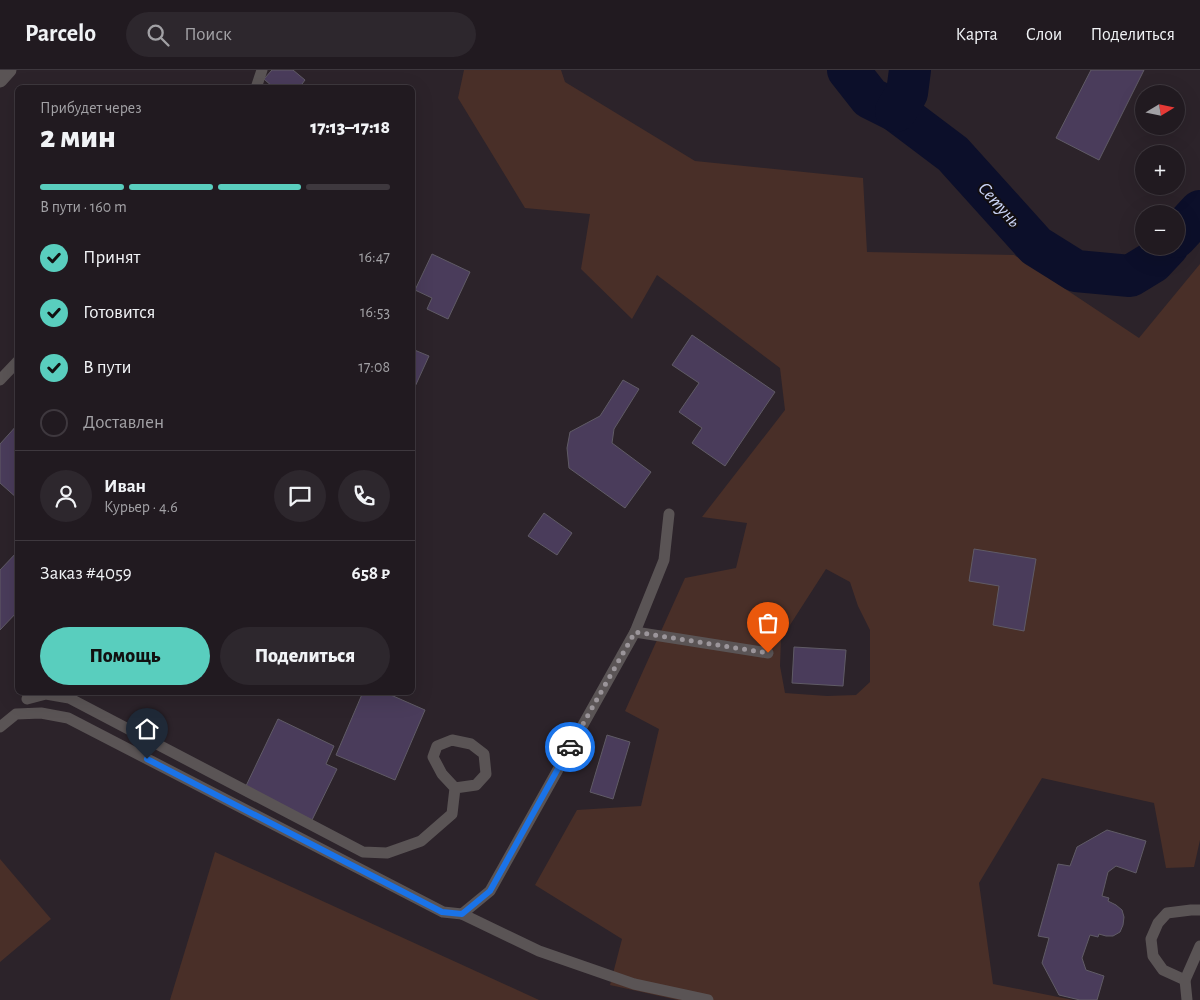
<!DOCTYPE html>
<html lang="ru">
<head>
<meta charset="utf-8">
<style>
  body { margin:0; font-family:"Alegreya Sans",sans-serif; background:#2d272d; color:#f1f3f6; height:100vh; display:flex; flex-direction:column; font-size:19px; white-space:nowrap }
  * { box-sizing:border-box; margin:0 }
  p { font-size:16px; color:#a2a1a5 }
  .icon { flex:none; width:28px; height:28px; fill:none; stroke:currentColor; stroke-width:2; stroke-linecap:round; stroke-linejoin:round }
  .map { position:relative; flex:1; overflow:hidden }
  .sheet { position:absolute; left:15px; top:15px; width:400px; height:610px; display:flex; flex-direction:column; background:#211a20; border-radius:8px; box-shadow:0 5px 20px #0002,0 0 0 1px #3e383e }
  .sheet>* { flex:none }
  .needle { width:32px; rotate:80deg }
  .tools { position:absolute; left:1135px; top:15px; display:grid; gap:10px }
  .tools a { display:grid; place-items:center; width:50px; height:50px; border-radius:50%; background:#211a20; box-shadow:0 5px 20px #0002,0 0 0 1px #3e383e; font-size:25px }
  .pin { position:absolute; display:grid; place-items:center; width:42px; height:42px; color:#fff; margin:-51px -21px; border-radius:50% 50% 50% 0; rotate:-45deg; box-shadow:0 0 5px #0007 }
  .pin .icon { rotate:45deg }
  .courier { position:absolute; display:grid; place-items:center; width:50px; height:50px; margin:-25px; border:4px solid #1a73e8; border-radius:50%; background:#fff; color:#222; box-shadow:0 1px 6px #0007 }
  .headline em { font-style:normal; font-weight:800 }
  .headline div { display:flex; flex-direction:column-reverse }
  .headline { display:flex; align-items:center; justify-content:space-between; height:85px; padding:0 25px }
  h1 { font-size:32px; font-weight:800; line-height:38px }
  .bar { display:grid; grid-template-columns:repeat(4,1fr); gap:8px 5px; align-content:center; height:60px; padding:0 25px }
  .bar i { height:6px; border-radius:4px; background:#3e383e }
  .bar .on { background:#59cebe }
  .bar p { grid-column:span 4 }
  .line { display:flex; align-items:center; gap:12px; padding:0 25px; border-top:1px solid #3e383e }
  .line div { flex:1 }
  .round { display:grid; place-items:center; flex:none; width:52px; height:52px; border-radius:26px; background:#2d272d }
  ol { padding:0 25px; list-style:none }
  li { display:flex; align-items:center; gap:15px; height:55px }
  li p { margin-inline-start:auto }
  li .icon { padding:5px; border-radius:50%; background:#59cebe; color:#111; stroke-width:4 }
  li:last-child { color:#a2a1a5 }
  li i { width:28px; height:28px; border:2px solid #3e383e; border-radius:50% }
  .button { display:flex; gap:10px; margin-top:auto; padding:10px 25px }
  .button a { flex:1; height:58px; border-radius:30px; background:#59cebe; color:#111; font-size:20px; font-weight:800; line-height:58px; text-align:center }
  .button a+a { background:#2d272d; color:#f1f3f6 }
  header { display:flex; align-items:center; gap:30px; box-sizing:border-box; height:70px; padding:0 25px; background:#211a20; border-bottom:1px solid #3e383e }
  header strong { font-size:24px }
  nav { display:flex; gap:28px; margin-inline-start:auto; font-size:18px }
  .search { width:350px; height:45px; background:#2d272d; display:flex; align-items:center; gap:12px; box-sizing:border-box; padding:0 18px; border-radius:28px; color:#a2a1a5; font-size:19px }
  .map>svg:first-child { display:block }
</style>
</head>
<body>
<header>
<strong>Parcelo</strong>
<div class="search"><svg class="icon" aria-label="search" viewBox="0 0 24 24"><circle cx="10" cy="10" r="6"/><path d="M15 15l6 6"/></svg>Поиск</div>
<nav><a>Карта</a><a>Слои</a><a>Поделиться</a></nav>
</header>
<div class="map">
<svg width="1200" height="930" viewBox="0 0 1200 930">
  <rect width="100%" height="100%" fill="#2c232a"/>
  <g fill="#492f28" fill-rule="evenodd">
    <path d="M464,0H561L565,12L695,91L863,108L867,182L1014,185L1139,268L1200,194V770L1194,797L1166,798L1154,733L1042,708L979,813L993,914L1073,930H678L610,915L622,869L535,815L577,740L641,736L659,659L625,641L685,508L736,498L747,453L702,447L785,340L780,298L657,205L632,249L581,199L590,144L525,138L458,28ZM826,499L850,512L858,536L870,560V612L856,625L827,626L785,623L780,596L781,569Z"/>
    <path d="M215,782L539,930H170Z"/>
    <path d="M0,789L51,849L0,892Z"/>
  </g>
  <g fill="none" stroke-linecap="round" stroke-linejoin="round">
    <g stroke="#0c0f2a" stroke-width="42">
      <path d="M848,0L870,28L896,41L953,84L1036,176L1076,201L1130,206L1153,192L1168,176"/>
      <path d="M896,41L907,23L910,0"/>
      <path d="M1176,167L1200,141"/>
    </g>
  </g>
  <g fill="#4a3c5b" stroke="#605b66">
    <path d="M272,0H293L305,10L299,18H274L264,9Z"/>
    <path d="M1091,0H1144L1099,90L1056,68Z"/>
    <path d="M432,184L470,202L448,249L427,239L432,228L415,220Z"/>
    <path d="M692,265L775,322L725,396L692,373L702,358L679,342L699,313L672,295Z"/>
    <path d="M412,279L429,286L413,321H412Z"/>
    <path d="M623,310L639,319L614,359L612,373L651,402L625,438L569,398L567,378L570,362L600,346Z"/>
    <path d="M18,354V429L0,413V374Z"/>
    <path d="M544,443L572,463L557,485L528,466Z"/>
    <path d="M974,479L1036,489L1024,561L993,555L999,516L969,511Z"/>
    <path d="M18,481V541L0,560V500Z"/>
    <path d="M794,577L846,580L843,616L792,613Z"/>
    <path d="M363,622H384L425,640L395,710L336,685Z"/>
    <path d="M278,649L334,676L326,694L337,699L312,750L245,718Z"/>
    <path d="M607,665L630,672L613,729L590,722Z"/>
    <path d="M1107,760L1146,771L1136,803L1116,796L1108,802L1102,826L1109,828L1108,831L1116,835L1122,840L1124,847L1123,855L1120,862L1113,866H1106L1099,864L1098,867L1090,865L1082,888L1086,900L1104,906L1097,930H1080L1059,925L1042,893L1049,868L1038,866L1058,794L1070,796L1077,777Z"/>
  </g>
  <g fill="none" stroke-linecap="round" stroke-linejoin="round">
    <g stroke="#5a5455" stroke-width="11">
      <path d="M256,18L262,0"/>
      <path d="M0,310L18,291"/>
      <path d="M635,562L768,583"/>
      <path d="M30,622L27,629L46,624L69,628L363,782L387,783L421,771L452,744L455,718L442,704L433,687L437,676L452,670L471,674L484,684L486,704L476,715L455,718"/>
      <path d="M0,657L16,644L41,643L68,648L443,842L462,844L490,821L635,562L664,490L669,444"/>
      <path d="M462,844L539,881L634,914L708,930"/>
      <path d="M1185,910L1163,900L1153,886L1151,869L1158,853L1167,843L1191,840H1200"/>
      <path d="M1187,930L1185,910L1200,876"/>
    </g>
    <path stroke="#5a5455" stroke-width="15" d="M0,10L9,0"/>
  </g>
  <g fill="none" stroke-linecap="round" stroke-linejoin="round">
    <path stroke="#9b959a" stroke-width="5" stroke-dasharray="0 9" d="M570,677L635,562L768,583"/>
    <path stroke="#1a73e8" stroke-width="6" d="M147,689L442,842L462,844L490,821L570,677"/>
  </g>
  <g text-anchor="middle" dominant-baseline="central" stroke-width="4" stroke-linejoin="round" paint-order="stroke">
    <g font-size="19" font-style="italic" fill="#ccd5f8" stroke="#120e11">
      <text transform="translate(999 135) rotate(48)">Сетунь</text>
    </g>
  </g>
</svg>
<div class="tools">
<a><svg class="needle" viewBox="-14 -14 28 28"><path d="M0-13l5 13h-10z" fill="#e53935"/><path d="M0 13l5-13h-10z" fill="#a2a1a5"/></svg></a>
<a>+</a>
<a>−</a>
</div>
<div class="pin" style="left:768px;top:583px;background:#ea580c"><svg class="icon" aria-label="bag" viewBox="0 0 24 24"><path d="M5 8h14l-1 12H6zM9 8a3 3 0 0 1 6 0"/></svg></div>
<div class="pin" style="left:147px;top:689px;background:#1f2937"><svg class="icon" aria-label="home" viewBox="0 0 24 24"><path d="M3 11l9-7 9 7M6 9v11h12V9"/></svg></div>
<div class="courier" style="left:570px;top:677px"><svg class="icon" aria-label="car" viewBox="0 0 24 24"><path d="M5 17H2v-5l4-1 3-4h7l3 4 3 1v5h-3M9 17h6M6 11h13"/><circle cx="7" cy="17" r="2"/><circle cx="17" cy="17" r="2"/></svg></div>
<section class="sheet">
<div class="headline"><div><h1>2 мин</h1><p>Прибудет через</p></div><em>17:13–17:18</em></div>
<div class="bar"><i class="on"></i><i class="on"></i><i class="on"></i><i></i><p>В пути · 160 m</p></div>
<ol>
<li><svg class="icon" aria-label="check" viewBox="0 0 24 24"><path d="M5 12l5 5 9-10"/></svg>Принят<p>16:47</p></li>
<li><svg class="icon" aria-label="check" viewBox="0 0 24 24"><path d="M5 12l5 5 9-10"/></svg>Готовится<p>16:53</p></li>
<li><svg class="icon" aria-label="check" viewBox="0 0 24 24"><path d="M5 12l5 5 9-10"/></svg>В пути<p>17:08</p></li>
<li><i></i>Доставлен</li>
</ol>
<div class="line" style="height:90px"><a class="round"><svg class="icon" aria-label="person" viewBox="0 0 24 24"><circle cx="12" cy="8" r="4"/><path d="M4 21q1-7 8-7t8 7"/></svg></a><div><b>Иван</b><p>Курьер · 4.6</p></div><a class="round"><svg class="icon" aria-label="chat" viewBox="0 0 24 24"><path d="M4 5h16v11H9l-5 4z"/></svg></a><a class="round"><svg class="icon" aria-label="phone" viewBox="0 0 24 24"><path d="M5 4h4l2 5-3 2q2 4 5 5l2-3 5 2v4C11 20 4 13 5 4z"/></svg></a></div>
<div class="line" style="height:65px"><div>Заказ #4059</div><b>658 ₽</b></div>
<div class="button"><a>Помощь</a><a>Поделиться</a></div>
</section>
</div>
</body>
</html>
